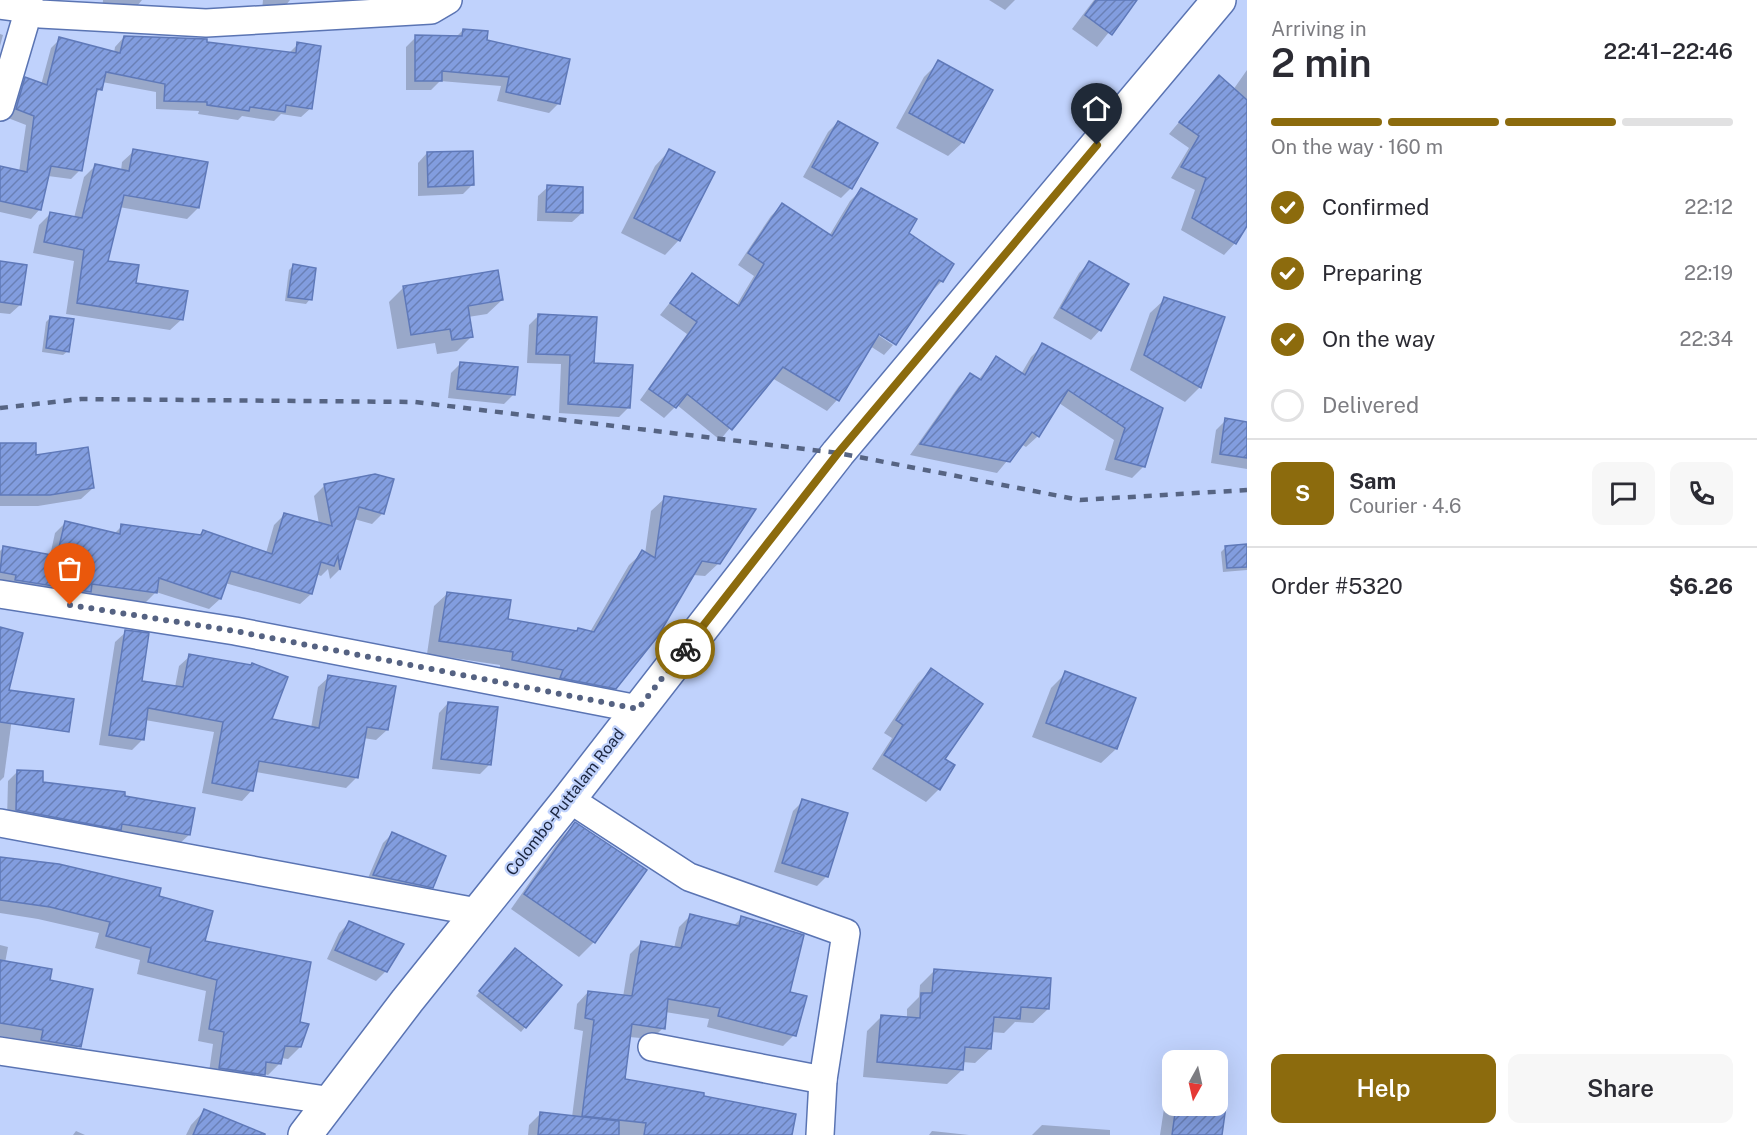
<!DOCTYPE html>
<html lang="en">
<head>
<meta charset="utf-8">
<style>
  body { margin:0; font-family:"Public Sans",sans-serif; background:#f7f7f7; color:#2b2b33; height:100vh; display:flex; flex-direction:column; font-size:22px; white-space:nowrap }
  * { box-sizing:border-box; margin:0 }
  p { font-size:20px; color:#7c7c81 }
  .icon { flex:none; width:33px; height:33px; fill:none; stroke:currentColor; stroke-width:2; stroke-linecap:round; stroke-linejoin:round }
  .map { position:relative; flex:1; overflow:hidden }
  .side { display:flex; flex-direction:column; background:#fff; width:510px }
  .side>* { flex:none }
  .needle { width:39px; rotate:188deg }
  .tools { position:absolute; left:1162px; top:1050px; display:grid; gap:12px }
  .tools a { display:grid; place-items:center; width:66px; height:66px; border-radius:12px; background:#fff; box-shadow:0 6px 24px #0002; font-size:30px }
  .pin { position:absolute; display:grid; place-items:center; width:51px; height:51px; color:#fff; margin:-62px -26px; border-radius:50% 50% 50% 0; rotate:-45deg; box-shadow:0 0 6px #0007 }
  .pin .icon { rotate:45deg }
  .courier { position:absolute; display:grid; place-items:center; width:60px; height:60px; margin:-30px; border:4px solid #8c6b0d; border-radius:50%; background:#fff; color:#222; box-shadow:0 2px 8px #0007 }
  .overview em { font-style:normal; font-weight:600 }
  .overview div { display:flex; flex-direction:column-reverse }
  .overview { display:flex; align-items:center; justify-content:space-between; height:102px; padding:0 24px }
  h1 { font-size:39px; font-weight:600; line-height:45px }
  .bar { display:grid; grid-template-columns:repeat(4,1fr); gap:9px 6px; align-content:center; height:72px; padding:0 24px }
  .bar i { height:8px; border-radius:4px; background:#e1e1e2 }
  .bar .selected { background:#8c6b0d }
  .bar p { grid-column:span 4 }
  .line { display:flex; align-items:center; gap:15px; padding:0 24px; border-top:2px solid #e1e1e2 }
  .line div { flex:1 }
  .round { display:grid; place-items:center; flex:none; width:63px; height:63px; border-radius:12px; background:#f7f7f7 }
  ol { padding:0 24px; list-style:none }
  li { display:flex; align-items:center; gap:18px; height:66px }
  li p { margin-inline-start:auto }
  li .icon { padding:6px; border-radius:50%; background:#8c6b0d; color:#fff; stroke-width:4 }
  li:last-child { color:#7c7c81 }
  li i { width:33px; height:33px; border:3px solid #e1e1e2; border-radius:50% }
  .cta { display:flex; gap:12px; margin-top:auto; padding:12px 24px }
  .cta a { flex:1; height:69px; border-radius:12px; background:#8c6b0d; color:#fff; font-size:24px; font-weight:600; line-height:69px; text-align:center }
  .cta a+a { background:#f7f7f7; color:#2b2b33 }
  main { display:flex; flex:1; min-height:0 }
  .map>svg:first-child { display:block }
</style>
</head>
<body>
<main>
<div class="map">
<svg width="1247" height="1135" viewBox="0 0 1247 1135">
  <defs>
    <pattern id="building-hatch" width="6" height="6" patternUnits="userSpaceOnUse" patternTransform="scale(1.5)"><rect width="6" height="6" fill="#829ddf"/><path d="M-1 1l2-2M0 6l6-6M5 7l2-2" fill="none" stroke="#6a80b6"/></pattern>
  </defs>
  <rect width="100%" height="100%" fill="#c0d2fc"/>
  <g fill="#0003">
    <path d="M103,0H142L129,16L102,15Z"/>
    <path d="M263,0H290L281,11L262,10Z"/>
    <path d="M989,0H1015L1005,10Z"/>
    <path d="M1094,0H1135L1097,47L1072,29Z"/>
    <path d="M463,30L485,41L559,103L549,113L497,101L501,86L440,81L431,90H406V47L416,37H456Z"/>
    <path d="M0,34L3,35L0,46Z"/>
    <path d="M124,37L205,43L288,54L298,44L311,108L301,117L281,114L274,121L242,116L238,120L198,114L199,111L156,109V92L102,82L100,89L94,96L80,170L71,179L48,176L40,209L31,219L0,212V168L19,172L26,125L8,118L17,88L26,79L41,85L51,48L60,39L114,53L115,47Z"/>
    <path d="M939,62L963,142L948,156L896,128L924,77Z"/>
    <path d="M1247,70V123L1235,243L1224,255L1181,230L1195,190L1171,178L1189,148L1169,134L1207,89L1233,90Z"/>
    <path d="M838,122L851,188L841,198L803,177L828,132Z"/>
    <path d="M134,151L198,208L187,219L119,207L107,262L182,319L170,330L66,314L74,261L33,253L39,225L50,214L74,218L84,177L95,166L121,171L122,162Z"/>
    <path d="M669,151L679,240L665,255L621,233L655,166Z"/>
    <path d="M427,153L472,185L463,194L418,196V163Z"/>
    <path d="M548,187L582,213L572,222L537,221L538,196Z"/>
    <path d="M861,190L907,234L942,281L931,292L874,328L872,331L893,345L884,355L870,346L837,400L827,411L772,378L720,440L677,405L664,418L640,400L687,334L660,315L692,275L736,306L754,276L738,265L771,216L782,205L829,236L850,201Z"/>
    <path d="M0,262L20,305L10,314L0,313Z"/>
    <path d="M1089,263L1100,330L1091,340L1053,318L1079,273Z"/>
    <path d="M293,266L310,299L306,304L285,301L289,270Z"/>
    <path d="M404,287L502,300L487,314L468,317L471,337L457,351L437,354L435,343L397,349L389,302Z"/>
    <path d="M1165,299L1224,318L1200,387L1185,402L1130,370L1150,313Z"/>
    <path d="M539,315L593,364L629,407L619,417L559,413L561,364L527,363L529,325Z"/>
    <path d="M51,317L68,351L63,355L42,352L46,322Z"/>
    <path d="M1043,345L1161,409L1144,466L1132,478L1105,470L1114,440L1059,403L1038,436L1026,447L1021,444L997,473L910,455L959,386L970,375L978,380L996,358L1021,374L1031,357Z"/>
    <path d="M461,363L514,394L504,404L448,398L451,373Z"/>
    <path d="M1226,420L1247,424V469L1211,463L1216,430Z"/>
    <path d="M0,444L34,456L93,488L81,499L38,506H0Z"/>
    <path d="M325,485L383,513L372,524L354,519L339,570L330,579L328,569L321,576L316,574L311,594L300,604L225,583L220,599L209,609L156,592L145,603L0,585V551L4,547L50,556L55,533L65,523L114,534L122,526L198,536L203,531L266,553L274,525L285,514L319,524L314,496Z"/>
    <path d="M665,498L719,563L705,576L693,575L615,688L602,701L499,673L500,665L427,654L434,606L448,593L507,620L576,633L590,632L629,565L643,552L645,554L651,511Z"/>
    <path d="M1247,546V570L1223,572L1221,552L1225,548Z"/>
    <path d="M126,632L140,682L175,687L179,666L190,656L270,720L311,728L318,687L329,677L387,730L376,740L363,738L356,778L346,788L256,772L252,790L242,801L202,793L214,732L145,720L142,740L132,750L99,745L115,642Z"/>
    <path d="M931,670L942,759L939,789L926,802L872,769L892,738L884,733L918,683Z"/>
    <path d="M1066,673L1116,749L1101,763L1032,737L1051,688Z"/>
    <path d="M448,703L490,764L480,774L432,769L439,713Z"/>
    <path d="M0,709L13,711L4,777L0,781Z"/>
    <path d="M18,771L41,783L123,797L189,835L179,844L7,819L8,781Z"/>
    <path d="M803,801L827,876L817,886L774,872L793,811Z"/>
    <path d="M575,824L644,871L594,942L579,957L511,909L561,838Z"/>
    <path d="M393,833L432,887L422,897L365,885L383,843Z"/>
    <path d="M0,858L157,897L203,942L298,1023L300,1047L288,1059L281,1058L280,1063L268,1075L264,1074L252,1086L208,1079L213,1044L198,1041L206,991L137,974L140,960L95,948L99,933L38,919L0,913Z"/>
    <path d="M690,916L733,926L742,918L789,993L794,1035L783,1046L707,1027L709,1019L665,1012L663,1028L652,1039L629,1037L623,1080L702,1098L791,1135H528L529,1125L541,1113L572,1117L583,1031L574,1029L577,1004L588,992L623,997L630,954L642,942L674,948L679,927Z"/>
    <path d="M349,923L386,971L376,981L327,959L339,933Z"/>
    <path d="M0,945L8,947L5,963L49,982L79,1046L67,1058L30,1051L32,1041L0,1036Z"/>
    <path d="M510,954L560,986L521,1032L476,996Z"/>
    <path d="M934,971L1048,1009L1033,1023L1015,1022L1004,1033L991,1032L990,1049L975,1063L962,1062V1070L947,1084L863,1077L867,1031L881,1017L907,1019V1009L919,997L920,985Z"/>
    <path d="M1173,1094V1106H1218V1094L1227,1095L1221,1135H1160L1165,1102Z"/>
    <path d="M204,1111L245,1135H186L191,1125Z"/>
    <path d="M1042,1125L1110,1130V1135H1032Z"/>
    <path d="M76,1131L85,1135H73Z"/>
    <path d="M932,1131L969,1135H929Z"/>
  </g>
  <g fill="url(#building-hatch)" stroke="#5f79b9" stroke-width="1.5">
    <path d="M1096,0H1137L1112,35L1085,15Z"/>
    <path d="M463,29L488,31L487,40L570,59L560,104L506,92L509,77L442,71V81H415V35L462,36Z"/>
    <path d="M124,36L207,39V42L296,53L297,42L321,46L312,109L286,105L285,112L250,107L249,111L207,105V102L164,101L165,84L106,72L102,90L97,89L82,171L51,166L41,210L0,201V166L27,172L34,116L16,109L25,77L47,85L59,37L120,53Z"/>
    <path d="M938,60L993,90L964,143L909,113Z"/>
    <path d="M1219,75L1247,100V226L1236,244L1192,218L1206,178L1181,167L1199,136L1179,122Z"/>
    <path d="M838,121L878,143L852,189L812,167Z"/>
    <path d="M133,149L208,162L199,208L124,195L108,261L139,265L136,283L188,291L183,320L77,303L84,250L44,242L50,212L82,218L95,164L129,171Z"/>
    <path d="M669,149L715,172L680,241L634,218Z"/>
    <path d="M473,151L474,185L428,187L427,152Z"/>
    <path d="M547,185L583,187V213L546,212Z"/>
    <path d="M861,188L917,219L909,233L954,264L943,282L939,280L896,345L879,334L839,401L783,367L732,430L687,394L676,408L649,389L697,322L670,303L692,273L739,306L764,264L748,253L782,203L832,236Z"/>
    <path d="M0,261L27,265L21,305L0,302Z"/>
    <path d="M1089,261L1129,284L1101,331L1061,308Z"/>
    <path d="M293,264L316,268L312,300L288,297Z"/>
    <path d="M498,270L503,300L468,306L473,337L452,340L450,329L411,335L403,286Z"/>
    <path d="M1164,297L1225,317L1201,388L1144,355Z"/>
    <path d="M538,314L597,317L594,363L633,365L630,408L568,404L570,355L536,354Z"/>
    <path d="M50,316L74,319L69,352L46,348Z"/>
    <path d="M1042,343L1163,408L1145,467L1115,459L1125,428L1068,390L1039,437L1032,432L1010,462L920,444L970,373L981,380L996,356L1025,375Z"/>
    <path d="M460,362L518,367L515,395L457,389Z"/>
    <path d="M1225,418L1247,422V458L1220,454Z"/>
    <path d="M0,443H36V455L88,447L94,488L50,495H0Z"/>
    <path d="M375,474L394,479L384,514L359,507L340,570L338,556L334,566L321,562L312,594L231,571L221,599L159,578L157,593L92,584L91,592L15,580L16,575L0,572L3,546L57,556L65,521L120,534L121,524L201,535L203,530L272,554L284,513L332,526L324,484Z"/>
    <path d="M664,496L756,509L720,564L702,561L658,636L616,689L560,678L563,670L512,660L513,652L439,641L447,592L511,600L508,619L577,631L578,628L594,632L642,550L655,558Z"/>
    <path d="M1247,544V567L1227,568L1225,546Z"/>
    <path d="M0,627L23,633L9,690L74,699L69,732L0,722Z"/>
    <path d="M125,630L149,633L142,681L183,687L189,654L251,665L252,663L288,677L272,719L319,728L328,675L396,686L388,730L367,727L358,778L259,761L253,791L212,783L223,722L148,708L144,740L109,735Z"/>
    <path d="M931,668L983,704L945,759L955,765L940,790L884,755L903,725L896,720Z"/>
    <path d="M1065,671L1136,698L1117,749L1046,723Z"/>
    <path d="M448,702L498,707L491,765L441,759Z"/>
    <path d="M17,770L43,771V782L125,792V796L195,808L190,835L122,824L121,830L16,810Z"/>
    <path d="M802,799L848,813L828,877L782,863Z"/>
    <path d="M575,822L647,870L595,943L524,894Z"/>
    <path d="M392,832L446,856L433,888L373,875Z"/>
    <path d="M0,857L59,864L161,888L159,896L213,911L205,941L311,962L300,1022L309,1024L301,1047L285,1046L281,1064L266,1062L265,1075L219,1068L224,1032L209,1029L217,980L148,962L151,948L106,936L110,922L50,907L0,900Z"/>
    <path d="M690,914L739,926L741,916L804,935L790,992L807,996L796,1036L718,1016L720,1008L668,999L665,1029L632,1024L625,1079L704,1093V1096L796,1114L792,1135H644L646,1123L582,1116L594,1020L585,1018L588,991L632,996L641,941L681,948Z"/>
    <path d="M349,921L404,944L387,972L335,950Z"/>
    <path d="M515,948L562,985L526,1028L479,991Z"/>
    <path d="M0,960L52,969L50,980L93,989L81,1047L41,1040L43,1030L0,1023Z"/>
    <path d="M934,969L1051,978L1049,1009L1021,1007L1020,1019L994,1017L991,1049L965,1047L963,1070L877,1062L881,1015L920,1018L921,993H932Z"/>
    <path d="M1176,1106H1226L1222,1135H1172Z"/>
    <path d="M204,1109L265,1134V1135H193Z"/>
    <path d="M540,1112L619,1121V1135H538Z"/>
  </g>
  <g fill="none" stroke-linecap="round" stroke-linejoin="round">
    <defs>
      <g id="minor">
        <path d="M0,5L29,9L40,14L206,23L431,10L448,0"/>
        <path d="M0,107L29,9"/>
        <path d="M0,594L235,631L638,709"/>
        <path d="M569,799L689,877L846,933L823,1080L820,1135"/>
        <path d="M0,823L477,912"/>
        <path d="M652,1047L823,1080"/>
        <path d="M0,1051L332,1101"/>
      </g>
      <path id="highway" d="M305,1135L407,1001L569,799L838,453L1219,0"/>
    </defs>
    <use href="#minor" stroke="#5a74b3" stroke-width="30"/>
    <use href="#highway" stroke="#5a74b3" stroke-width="36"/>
    <use href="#minor" stroke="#fff" stroke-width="27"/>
    <use href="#highway" stroke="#fff" stroke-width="33"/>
    <path stroke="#566483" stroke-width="4.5" stroke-dasharray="8 8" stroke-linecap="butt" d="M0,408L81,399L415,402L838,453L1080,500L1247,490"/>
  </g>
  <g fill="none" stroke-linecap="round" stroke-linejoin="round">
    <path stroke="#556282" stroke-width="6" stroke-dasharray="0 10.8" d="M70,605L235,631L638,709L685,649"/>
    <path stroke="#8c6b0d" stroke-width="8" d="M685,649L838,453L1097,145"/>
  </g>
  <g text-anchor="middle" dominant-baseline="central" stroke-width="4.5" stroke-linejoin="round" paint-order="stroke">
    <g font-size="16" fill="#1b2640" stroke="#c0d2fc">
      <text transform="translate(565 802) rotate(-52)">Colombo-Puttalam Road</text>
    </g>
  </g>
</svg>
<div class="tools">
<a><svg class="needle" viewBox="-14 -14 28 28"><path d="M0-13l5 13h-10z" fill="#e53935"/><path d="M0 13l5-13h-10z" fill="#7c7c81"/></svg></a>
</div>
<div class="pin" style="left:70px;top:605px;background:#ea580c"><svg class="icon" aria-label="bag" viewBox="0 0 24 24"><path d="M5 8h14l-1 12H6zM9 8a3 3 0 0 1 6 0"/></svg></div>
<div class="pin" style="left:1097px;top:145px;background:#1f2937"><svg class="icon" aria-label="home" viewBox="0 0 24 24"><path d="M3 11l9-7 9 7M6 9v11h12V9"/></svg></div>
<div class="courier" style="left:685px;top:649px"><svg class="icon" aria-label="bike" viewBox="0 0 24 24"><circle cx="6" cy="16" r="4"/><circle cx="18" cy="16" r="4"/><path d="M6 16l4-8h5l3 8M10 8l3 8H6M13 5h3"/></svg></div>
</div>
<section class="side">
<div class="overview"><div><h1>2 min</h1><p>Arriving in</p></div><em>22:41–22:46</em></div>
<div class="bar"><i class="selected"></i><i class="selected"></i><i class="selected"></i><i></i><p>On the way · 160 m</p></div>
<ol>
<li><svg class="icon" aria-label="check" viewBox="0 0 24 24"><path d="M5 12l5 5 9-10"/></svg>Confirmed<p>22:12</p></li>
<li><svg class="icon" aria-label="check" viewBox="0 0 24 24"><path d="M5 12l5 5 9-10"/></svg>Preparing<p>22:19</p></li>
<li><svg class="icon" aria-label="check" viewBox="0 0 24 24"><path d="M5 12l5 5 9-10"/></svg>On the way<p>22:34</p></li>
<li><i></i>Delivered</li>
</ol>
<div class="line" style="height:108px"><b class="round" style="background:#8c6b0d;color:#fff">S</b><div><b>Sam</b><p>Courier · 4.6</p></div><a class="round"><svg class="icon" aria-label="chat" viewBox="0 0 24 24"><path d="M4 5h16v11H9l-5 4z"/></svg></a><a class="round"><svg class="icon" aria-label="phone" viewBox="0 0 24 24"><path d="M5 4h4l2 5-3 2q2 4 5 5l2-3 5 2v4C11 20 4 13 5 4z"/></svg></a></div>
<div class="line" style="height:78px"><div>Order #5320</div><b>$6.26</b></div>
<div class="cta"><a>Help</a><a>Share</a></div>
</section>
</main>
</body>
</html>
